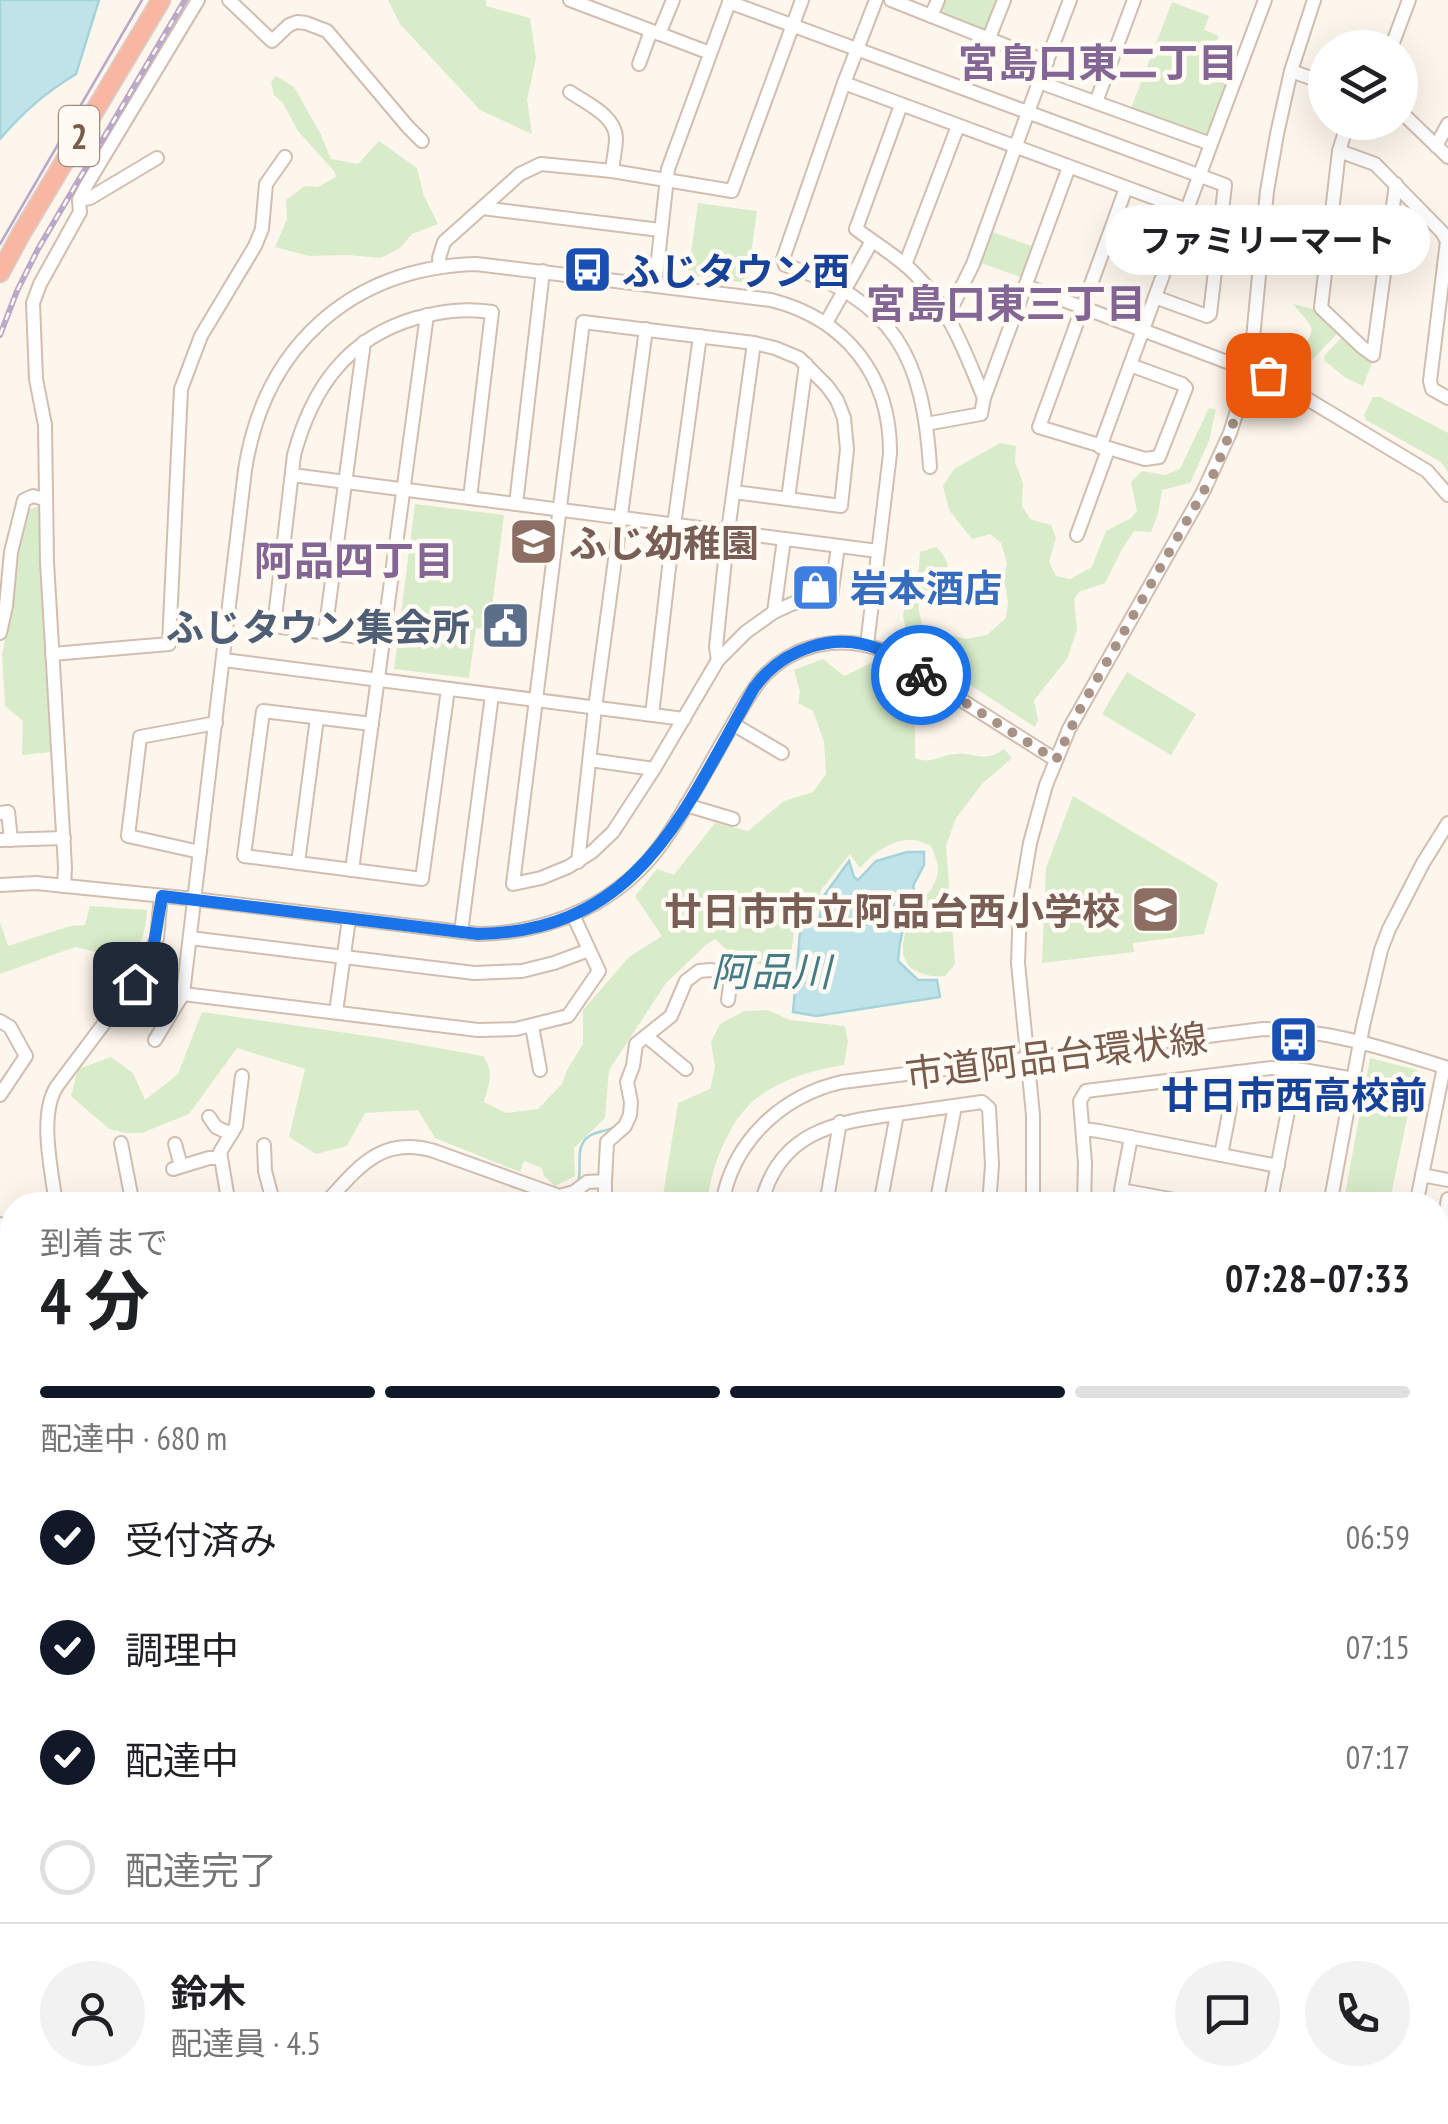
<!DOCTYPE html>
<html lang="ja">
<head>
<meta charset="utf-8">
<style>
  body { margin:0; font-family:"PT Sans Narrow","Noto Sans JP",sans-serif; background:#f2f2f2; color:#202124; height:100vh; display:flex; flex-direction:column; font-size:38px; white-space:nowrap }
  * { box-sizing:border-box; margin:0 }
  p { font-size:32px; color:#757577 }
  .icon { flex:none; width:55px; height:55px; fill:none; stroke:currentColor; stroke-width:2; stroke-linecap:round; stroke-linejoin:round }
  .map { position:relative; flex:1; overflow:hidden }
  .sheet { position:absolute; left:0px; top:1192px; width:1450px; height:932px; display:flex; flex-direction:column; background:#fff; border-radius:40px 40px 0 0; box-shadow:0 10px 40px #0002 }
  .sheet>* { flex:none }
  .controls { position:absolute; left:1308px; top:30px; display:grid; gap:20px }
  .controls a { display:grid; place-items:center; width:110px; height:110px; border-radius:50%; background:#fff; box-shadow:0 10px 40px #0002; font-size:50px }
  .pin { position:absolute; display:grid; place-items:center; width:85px; height:85px; color:#fff; margin:-42px; border-radius:20px; box-shadow:0 5px 15px #0006 }
  .courier { position:absolute; display:grid; place-items:center; width:100px; height:100px; margin:-50px; border:8px solid #1a73e8; border-radius:50%; background:#fff; color:#222; box-shadow:0 2px 12px #0007 }
  .bubble { position:absolute; height:70px; border-radius:35px; background:#fff; box-shadow:0 10px 40px #0002; font-size:32px; font-weight:700; line-height:70px; text-align:center }
  .summary em { font-style:normal; font-weight:700 }
  .summary div { display:flex; flex-direction:column-reverse }
  .summary { display:flex; align-items:center; justify-content:space-between; height:170px; padding:0 40px }
  h1 { font-size:65px; font-weight:700; line-height:75px }
  .bar { display:grid; grid-template-columns:repeat(4,1fr); gap:15px 10px; align-content:center; height:120px; padding:0 40px }
  .bar i { height:12px; border-radius:8px; background:#e0e0e0 }
  .bar .active { background:#111827 }
  .bar p { grid-column:span 4 }
  .line { display:flex; align-items:center; gap:25px; padding:0 40px; border-top:2px solid #e0e0e0 }
  .line div { flex:1 }
  .round { display:grid; place-items:center; flex:none; width:105px; height:105px; border-radius:52px; background:#f2f2f2 }
  ol { padding:0 40px; list-style:none }
  li { display:flex; align-items:center; gap:30px; height:110px }
  li p { margin-inline-start:auto }
  li .icon { padding:10px; border-radius:50%; background:#111827; color:#fff; stroke-width:4 }
  li:last-child { color:#757577 }
  li i { width:55px; height:55px; border:5px solid #e0e0e0; border-radius:50% }
  .map>svg:first-child { display:block }
</style>
</head>
<body>
<div class="map">
<svg width="1448" height="2124" viewBox="0 0 1448 2124">
  <rect width="100%" height="100%" fill="#fdf6ec"/>
  <g fill="#d8ecc9">
    <path d="M388,0H486V6L530,18L536,58L527,100L532,134L480,110L400,24Z"/>
    <path d="M944,0H999L986,32L939,14Z"/>
    <path d="M1172,2L1209,16L1204,30L1219,36L1211,56L1233,65L1205,138L1130,111Z"/>
    <path d="M276,76L294,87L320,133L331,159L358,164L379,141L417,168L424,196L438,224L412,234L400,248L381,258L347,255L309,256L275,247L287,219L286,200L305,186L318,187L336,177L334,171L298,131L283,103L274,95L271,82Z"/>
    <path d="M698,203L757,211L747,283L688,275Z"/>
    <path d="M992,232L1032,246L1021,277L981,263Z"/>
    <path d="M1293,304L1313,309L1338,333L1308,364L1301,358C1313,323 1320,336 1293,304Z"/>
    <path d="M1342,337L1372,363L1363,386L1346,378L1325,361L1324,356Z"/>
    <path d="M1373,397H1380L1448,433V472L1441,462L1366,420L1364,415Z"/>
    <path d="M1209,408L1216,409L1209,441L1190,483L1162,490L1158,514L1151,532L1134,531L1122,549L1105,583L1079,592L1074,599L1077,630L1067,659L1034,700L1038,720L1035,727L910,646L903,616L906,598L918,578L920,552L936,547C950,558 950,575 949,592L938,594L929,588L918,606L923,629L966,639L987,635L1006,618L1008,602L1004,578L1007,563L1001,543L990,534L972,539L949,510L943,486L954,469L1000,443L1016,446L1015,462L1023,483L1022,506L1030,519L1051,525L1056,538L1049,562L1056,576L1070,579L1092,567L1106,531L1131,518L1137,511L1131,482L1142,471L1165,475L1180,469Z"/>
    <path d="M415,504L504,515L489,629L476,628L469,678L394,669Z"/>
    <path d="M39,506L51,752L22,755L23,721L5,706L2,654L11,614L17,552L28,510Z"/>
    <path d="M823,659L844,676L871,663L904,684L898,695L906,714L915,727V758C931,765 940,755 956,754C976,752 984,764 1004,749L1012,758L982,784L956,818L946,846L955,964L945,976C933,977 925,976 914,970C894,957 905,928 915,911C923,897 937,888 938,869C938,862 934,853 931,846C926,844 920,841 914,840C896,837 871,854 860,868L850,854L821,890L816,913L809,919L796,917L789,969L739,961L715,939L707,944L666,983L609,1070L605,1118L574,1148L575,1176L555,1186L544,1176L542,1168L524,1161L520,1172L435,1138L418,1110L365,1113L347,1146L316,1154L289,1137L305,1069L237,1048L189,1114L142,1133H126L109,1129L71,1096L78,1069L111,1057L133,1073L145,1100L178,1074L202,1012L388,1039L483,1056C495,1073 489,1083 484,1102L506,1113L538,1109L562,1084L567,1070L583,1044V1010L629,957L662,936L635,896L657,869L674,875L715,823L748,831L784,801L813,792L826,774L824,742L813,711L798,703L800,692L794,670Z"/>
    <path d="M1127,672L1196,714L1171,755L1102,714Z"/>
    <path d="M1073,796L1218,883L1204,934L1133,943L1134,952L1042,963L1046,868Z"/>
    <path d="M90,906L147,910C146,931 141,945 130,962L124,963L111,955L75,947L0,974V922L8,946L70,926L85,925Z"/>
    <path d="M768,1010L790,1020L845,1026L848,1042L844,1065C811,1070 775,1081 750,1104C727,1126 708,1174 708,1205H644L663,1195L678,1103L710,1089L715,1067L711,1042L720,1024L744,1011Z"/>
    <path d="M1370,1058L1417,1070L1389,1205H1343Z"/>
    <path d="M12,1582V1772L0,1781V1585Z"/>
    <path d="M1438,1730L1448,1733V2051L1438,2064Z"/>
    <path d="M0,1937L12,1949V2112L58,2113L55,2118L57,2124H8L0,2101Z"/>
  </g>
  <g fill="#bfe3e8" stroke="#a5d3da" stroke-width="2.5">
    <path d="M0,0H99L76,74C45,93 24,111 0,139Z"/>
    <path d="M907,852H924V865L913,886L916,895C905,917 899,937 898,961L918,980H937L940,997L816,1016L793,1012L801,922L813,925L819,921L823,897L849,861L854,877L858,880L876,861Z"/>
  </g>
  <g fill="none" stroke-linecap="round" stroke-linejoin="round">
    <g stroke="#a5d3da" stroke-width="2.5">
      <path d="M757,970L798,976"/>
      <path d="M632,1040L664,1014"/>
      <path d="M349,1169L372,1150L393,1143"/>
      <path d="M578,1182C583,1166 573,1145 591,1135C598,1131 607,1131 615,1127"/>
      <path d="M0,1378L12,1373"/>
    </g>
    <defs>
      <g id="minor">
        <path d="M229,0L272,41L289,25L297,22L306,23L327,31L408,127L422,141"/>
        <path d="M570,0L710,53"/>
        <path d="M876,0L844,83L783,259L785,265C894,301 923,356 930,467"/>
        <path d="M891,0L1047,62"/>
        <path d="M729,2L1225,185L1210,314L1207,316L1155,297"/>
        <path d="M931,16L938,0"/>
        <path d="M659,34L673,0"/>
        <path d="M989,38L1004,0"/>
        <path d="M1391,48L1409,0"/>
        <path d="M639,64L651,31"/>
        <path d="M1291,71L1325,83"/>
        <path d="M1039,82L1070,0"/>
        <path d="M844,83L1187,210"/>
        <path d="M570,92C586,103 616,116 616,138C616,148 613,160 612,171"/>
        <path d="M1096,102L1134,0"/>
        <path d="M901,105L856,229C876,244 897,256 914,273C949,307 966,354 984,398"/>
        <path d="M1400,111L1448,157"/>
        <path d="M1348,122L1339,151L1321,308L1362,347L1373,355L1396,184"/>
        <path d="M1211,144L1265,0"/>
        <path d="M1436,146L1448,124"/>
        <path d="M1339,151L1375,164L1442,232L1447,241L1430,381L1432,389L1448,398"/>
        <path d="M1126,188L1039,427L1145,459L1159,457L1186,388L1182,384L1130,365"/>
        <path d="M79,200L90,198L157,158"/>
        <path d="M482,208L660,230"/>
        <path d="M1303,248L1327,251"/>
        <path d="M905,265L958,126"/>
        <path d="M440,266L439,258L444,242L520,174L541,164L612,171L732,191L802,0"/>
        <path d="M655,286L668,169L730,0"/>
        <path d="M1026,286L1235,365L1264,373L1427,471L1448,495"/>
        <path d="M947,317L973,264L1039,82L1211,144L1100,447"/>
        <path d="M826,323L872,241"/>
        <path d="M926,424L981,414L984,398L1069,167"/>
        <path d="M292,475L878,551"/>
        <path d="M734,492L841,506L847,449L844,418L837,400L827,386L799,358L775,348L754,343L583,322L513,884L541,878L568,867L592,852L613,832L654,769L718,660L746,632L774,612L794,603L831,597L838,546"/>
        <path d="M788,499L806,364"/>
        <path d="M516,504L543,271"/>
        <path d="M1077,535L1108,450"/>
        <path d="M774,612L784,539"/>
        <path d="M0,633L6,606L11,552L24,500L33,496L44,499"/>
        <path d="M325,633L364,342"/>
        <path d="M383,640L274,626L294,455C312,388 347,338 416,318C443,311 465,308 492,312L470,498"/>
        <path d="M52,654L169,644L181,389L201,336L255,246L262,229L266,184L285,157"/>
        <path d="M224,660L684,719"/>
        <path d="M718,660L716,647L728,531L754,343"/>
        <path d="M652,715L673,533L700,336"/>
        <path d="M372,724L263,711L244,856L422,879L448,689"/>
        <path d="M733,724L782,753"/>
        <path d="M590,760L654,769"/>
        <path d="M686,805L733,819"/>
        <path d="M0,813L8,812L11,840"/>
        <path d="M0,840L64,838"/>
        <path d="M200,852L128,836L140,737L216,723"/>
        <path d="M578,862L595,708L646,329"/>
        <path d="M298,863L317,718"/>
        <path d="M352,870L427,315"/>
        <path d="M0,885L36,883L194,899L478,934C551,933 620,903 663,842C685,811 703,776 722,743C735,721 746,698 762,678C795,643 840,634 884,651L1056,760"/>
        <path d="M64,886L65,867L47,562L45,425L36,379L33,303L40,284L80,212L79,200L86,186L198,0"/>
        <path d="M461,932L492,695"/>
        <path d="M190,938L474,973L522,971L554,963L589,950"/>
        <path d="M183,994L478,1030L516,1029L568,1016L599,971L573,915"/>
        <path d="M728,1000L732,972"/>
        <path d="M336,1012L349,919"/>
        <path d="M0,1021L10,1027L26,1056L0,1095"/>
        <path d="M532,1026L540,1070"/>
        <path d="M646,1036L686,1069"/>
        <path d="M155,1040L183,994L245,470C264,346 351,268 476,264L771,300C846,319 891,376 890,454L867,645"/>
        <path d="M209,1117L216,1127L231,1134"/>
        <path d="M1083,1129L1099,1131L1278,1166"/>
        <path d="M1131,1137L1121,1190L1202,1205"/>
        <path d="M121,1143L133,1205"/>
        <path d="M175,1144L181,1166"/>
        <path d="M264,1145L265,1171L274,1205"/>
        <path d="M1221,1155L1237,1072"/>
        <path d="M173,1169L209,1158H220"/>
        <path d="M1422,1175L1448,1180"/>
        <path d="M56,1205C52,1171 38,1115 57,1086L142,973L157,938L161,896"/>
        <path d="M229,1205L220,1152L236,1126L242,1076"/>
        <path d="M324,1205C357,1169 380,1135 434,1151L559,1196L574,1192L587,1182L605,1181L607,1142L625,1126L630,1115L631,1102L627,1082L633,1066L636,1044L671,1016L686,981L699,971L710,970L747,974L756,976L769,985"/>
        <path d="M605,1205V1181"/>
        <path d="M722,1205C732,1142 781,1096 842,1082L1263,1029C1327,1029 1387,1049 1448,1068"/>
        <path d="M761,1205C778,1132 834,1122 897,1114C925,1110 954,1106 982,1102L989,1108L992,1165L989,1205"/>
        <path d="M826,1205L840,1122"/>
        <path d="M880,1205L897,1114"/>
        <path d="M936,1205L955,1106"/>
        <path d="M1033,1205V1115L1018,963L1020,903L1030,843L1046,785L1069,729L1203,492L1230,433L1250,370L1267,191L1277,134L1291,71L1314,0"/>
        <path d="M1084,1205L1085,1163L1080,1101L1086,1091L1271,1068L1303,1070L1354,1079"/>
        <path d="M1270,1205L1296,1069"/>
        <path d="M1330,1205L1363,1026L1381,950L1389,929L1423,863L1448,823"/>
        <path d="M1416,1205L1444,1067"/>
        <path d="M0,1224L12,1229"/>
        <path d="M1438,1259L1448,1199"/>
        <path d="M1438,1335L1448,1337"/>
        <path d="M1438,1376L1448,1378"/>
        <path d="M0,1385L12,1415"/>
        <path d="M1438,1424L1448,1419"/>
        <path d="M0,1463L12,1459"/>
        <path d="M1438,1482L1440,1481"/>
        <path d="M1438,1520L1448,1515"/>
        <path d="M3,1533L12,1537"/>
        <path d="M1438,1540L1448,1561"/>
        <path d="M1438,1615L1448,1610"/>
        <path d="M1438,1677L1448,1671"/>
        <path d="M1438,1715L1448,1718"/>
        <path d="M0,1786L12,1777"/>
        <path d="M0,1882L12,1873"/>
        <path d="M1438,2081L1448,2068"/>
        <path d="M72,2112L78,2124"/>
        <path d="M123,2112L129,2124"/>
        <path d="M280,2112L296,2124"/>
        <path d="M427,2112L449,2124"/>
        <path d="M563,2112L583,2124"/>
        <path d="M811,2112L836,2116"/>
        <path d="M881,2112V2124"/>
        <path d="M196,2124L216,2112"/>
        <path d="M640,2124L642,2112"/>
        <path d="M655,2124L657,2112"/>
        <path d="M1403,2124L1412,2112"/>
      </g>
      <path id="highway" d="M0,273L21,234L161,0"/>
    </defs>
    <use href="#minor" stroke="#d1beb0" stroke-width="16"/>
    <use href="#highway" stroke="#dad1cd" stroke-width="21"/>
    <use href="#minor" stroke="#fff" stroke-width="12"/>
    <use href="#highway" stroke="#f7b7a3" stroke-width="18"/>
    <path stroke="#b9a8c9" stroke-width="2.5" d="M0,244L142,0"/>
    <defs>
      <path id="rail" d="M0,335L17,291L38,249L185,0"/>
    </defs>
    <use href="#rail" stroke="#b9a8c9" stroke-width="6"/>
    <use href="#rail" stroke="#fffaf3" stroke-width="2.5" stroke-dasharray="8" stroke-linecap="butt"/>
  </g>
  <g fill="none" stroke-linecap="round" stroke-linejoin="round">
    <path stroke="#a89285" stroke-width="10" stroke-dasharray="0 18" d="M921,675L1056,760L1079,711L1214,473L1230,433L1250,370L1268,375"/>
    <path stroke="#1a73e8" stroke-width="12" d="M135,984L153,950L162,896L478,934C642,931 683,810 754,688C782,649 835,630 881,650C895,656 908,666 921,675"/>
  </g>
  <defs>
    <symbol id="bus-square" viewBox="-11 -11 22 22"><rect x="-9" y="-9" width="18" height="18" rx="4" fill="#1a4fb4" stroke="#fffaf3"/><path d="M-5-6H5V4H4V6H2V4H-2V6H-4V4H-5ZM-3.5-4V0h7V-4ZM-3.5 1.2v1.5H-2V1.2ZM2 1.2v1.5H3.5V1.2Z" fill="#fff"/></symbol>
    <symbol id="school-square" viewBox="-11 -11 22 22"><rect x="-9" y="-9" width="18" height="18" rx="4" fill="#8d6e63" stroke="#fffaf3"/><path d="M0-5L7-2L0 1L-7-2ZM-4 1L0 2.5L4 1V4Q0 6-4 4Z" fill="#fff"/></symbol>
    <symbol id="shop-square" viewBox="-11 -11 22 22"><rect x="-9" y="-9" width="18" height="18" rx="4" fill="#3f7fe0" stroke="#fffaf3"/><path d="M-5-2.5h2.3a2.7 3.5 0 0 1 5.4 0H5L5.5 6h-11ZM-1.5-2.5h3a1.5 2.3 0 0 0-3 0Z" fill="#fff"/></symbol>
    <symbol id="civic-square" viewBox="-11 -11 22 22"><rect x="-9" y="-9" width="18" height="18" rx="4" fill="#5c6f8a" stroke="#fffaf3"/><path d="M-.6-6.5H3V-4.5H.6V-3L4-1V1h2V6H-6V1h2V-1L-.6-3ZM-1.2 2.5V6h2.4V2.5Z" fill="#fff"/></symbol>
  </defs>
  <g fill-rule="evenodd">
    <use href="#bus-square" x="560" y="242" width="55" height="55"/>
    <use href="#school-square" x="506" y="514" width="55" height="55"/>
    <use href="#shop-square" x="788" y="560" width="55" height="55"/>
    <use href="#civic-square" x="478" y="598" width="55" height="55"/>
    <use href="#school-square" x="1128" y="882" width="55" height="55"/>
    <use href="#bus-square" x="1266" y="1012" width="55" height="55"/>
  </g>
  <g text-anchor="middle" dominant-baseline="central" stroke-width="9" stroke-linejoin="round" paint-order="stroke">
    <rect fill="#fffaf3" stroke="#a28b7f" stroke-width="2.5" x="59" y="106" width="40" height="60" rx="8"/>
    <g font-size="35" font-weight="bold" fill="#7a5c4d">
      <text x="79" y="136">2</text>
    </g>
    <g font-size="38" font-weight="bold" fill="#164399" stroke="#fffaf3" text-anchor="start">
      <text x="622" y="270">ふじタウン西</text>
      <text x="1294" y="1094" text-anchor="middle">廿日市西高校前</text>
    </g>
    <g font-size="38" font-weight="bold" fill="#785e54" stroke="#fffaf3" text-anchor="start">
      <text x="569" y="542">ふじ幼稚園</text>
      <text x="1120" y="910" text-anchor="end">廿日市市立阿品台西小学校</text>
    </g>
    <g font-size="38" font-weight="bold" fill="#366cbe" stroke="#fffaf3" text-anchor="start">
      <text x="850" y="587">岩本酒店</text>
    </g>
    <g font-size="38" font-weight="bold" fill="#4e5e75" stroke="#fffaf3" text-anchor="end">
      <text x="470" y="626">ふじタウン集会所</text>
    </g>
    <g font-size="38" fill="#7a5c4d" stroke="#fffaf3">
      <text transform="translate(1056 1055) rotate(-7)">市道阿品台環状線</text>
    </g>
    <g font-size="40" font-weight="bold" fill="#846695" stroke="#fffaf3">
      <text x="1098" y="62">宮島口東二丁目</text>
      <text x="1006" y="303">宮島口東三丁目</text>
      <text x="354" y="560">阿品四丁目</text>
    </g>
    <g font-size="40" font-style="italic" fill="#437c86" stroke="#fffaf3">
      <text x="771" y="971">阿品川</text>
    </g>
  </g>
</svg>
<div class="controls">
<a><svg class="icon" aria-label="layers" viewBox="0 0 24 24"><path d="M12 4l9 5-9 5-9-5zM3 14l9 5 9-5"/></svg></a>
</div>
<div class="pin" style="left:1268px;top:375px;background:#ea580c"><svg class="icon" aria-label="bag" viewBox="0 0 24 24"><path d="M5 8h14l-1 12H6zM9 8a3 3 0 0 1 6 0"/></svg></div>
<div class="pin" style="left:135px;top:984px;background:#1f2937"><svg class="icon" aria-label="home" viewBox="0 0 24 24"><path d="M3 11l9-7 9 7M6 9v11h12V9"/></svg></div>
<div class="courier" style="left:921px;top:675px"><svg class="icon" aria-label="bike" viewBox="0 0 24 24"><circle cx="6" cy="16" r="4"/><circle cx="18" cy="16" r="4"/><path d="M6 16l4-8h5l3 8M10 8l3 8H6M13 5h3"/></svg></div>
<div class="bubble" style="left:1105px;top:205px;width:325px">ファミリーマート</div>
<section class="sheet">
<div class="summary"><div><h1>4 分</h1><p>到着まで</p></div><em>07:28–07:33</em></div>
<div class="bar"><i class="active"></i><i class="active"></i><i class="active"></i><i></i><p>配達中 · 680 m</p></div>
<ol>
<li><svg class="icon" aria-label="check" viewBox="0 0 24 24"><path d="M5 12l5 5 9-10"/></svg>受付済み<p>06:59</p></li>
<li><svg class="icon" aria-label="check" viewBox="0 0 24 24"><path d="M5 12l5 5 9-10"/></svg>調理中<p>07:15</p></li>
<li><svg class="icon" aria-label="check" viewBox="0 0 24 24"><path d="M5 12l5 5 9-10"/></svg>配達中<p>07:17</p></li>
<li><i></i>配達完了</li>
</ol>
<div class="line" style="height:180px"><a class="round"><svg class="icon" aria-label="person" viewBox="0 0 24 24"><circle cx="12" cy="8" r="4"/><path d="M4 21q1-7 8-7t8 7"/></svg></a><div><b>鈴木</b><p>配達員 · 4.5</p></div><a class="round"><svg class="icon" aria-label="chat" viewBox="0 0 24 24"><path d="M4 5h16v11H9l-5 4z"/></svg></a><a class="round"><svg class="icon" aria-label="phone" viewBox="0 0 24 24"><path d="M5 4h4l2 5-3 2q2 4 5 5l2-3 5 2v4C11 20 4 13 5 4z"/></svg></a></div>
</section>
</div>
</body>
</html>
